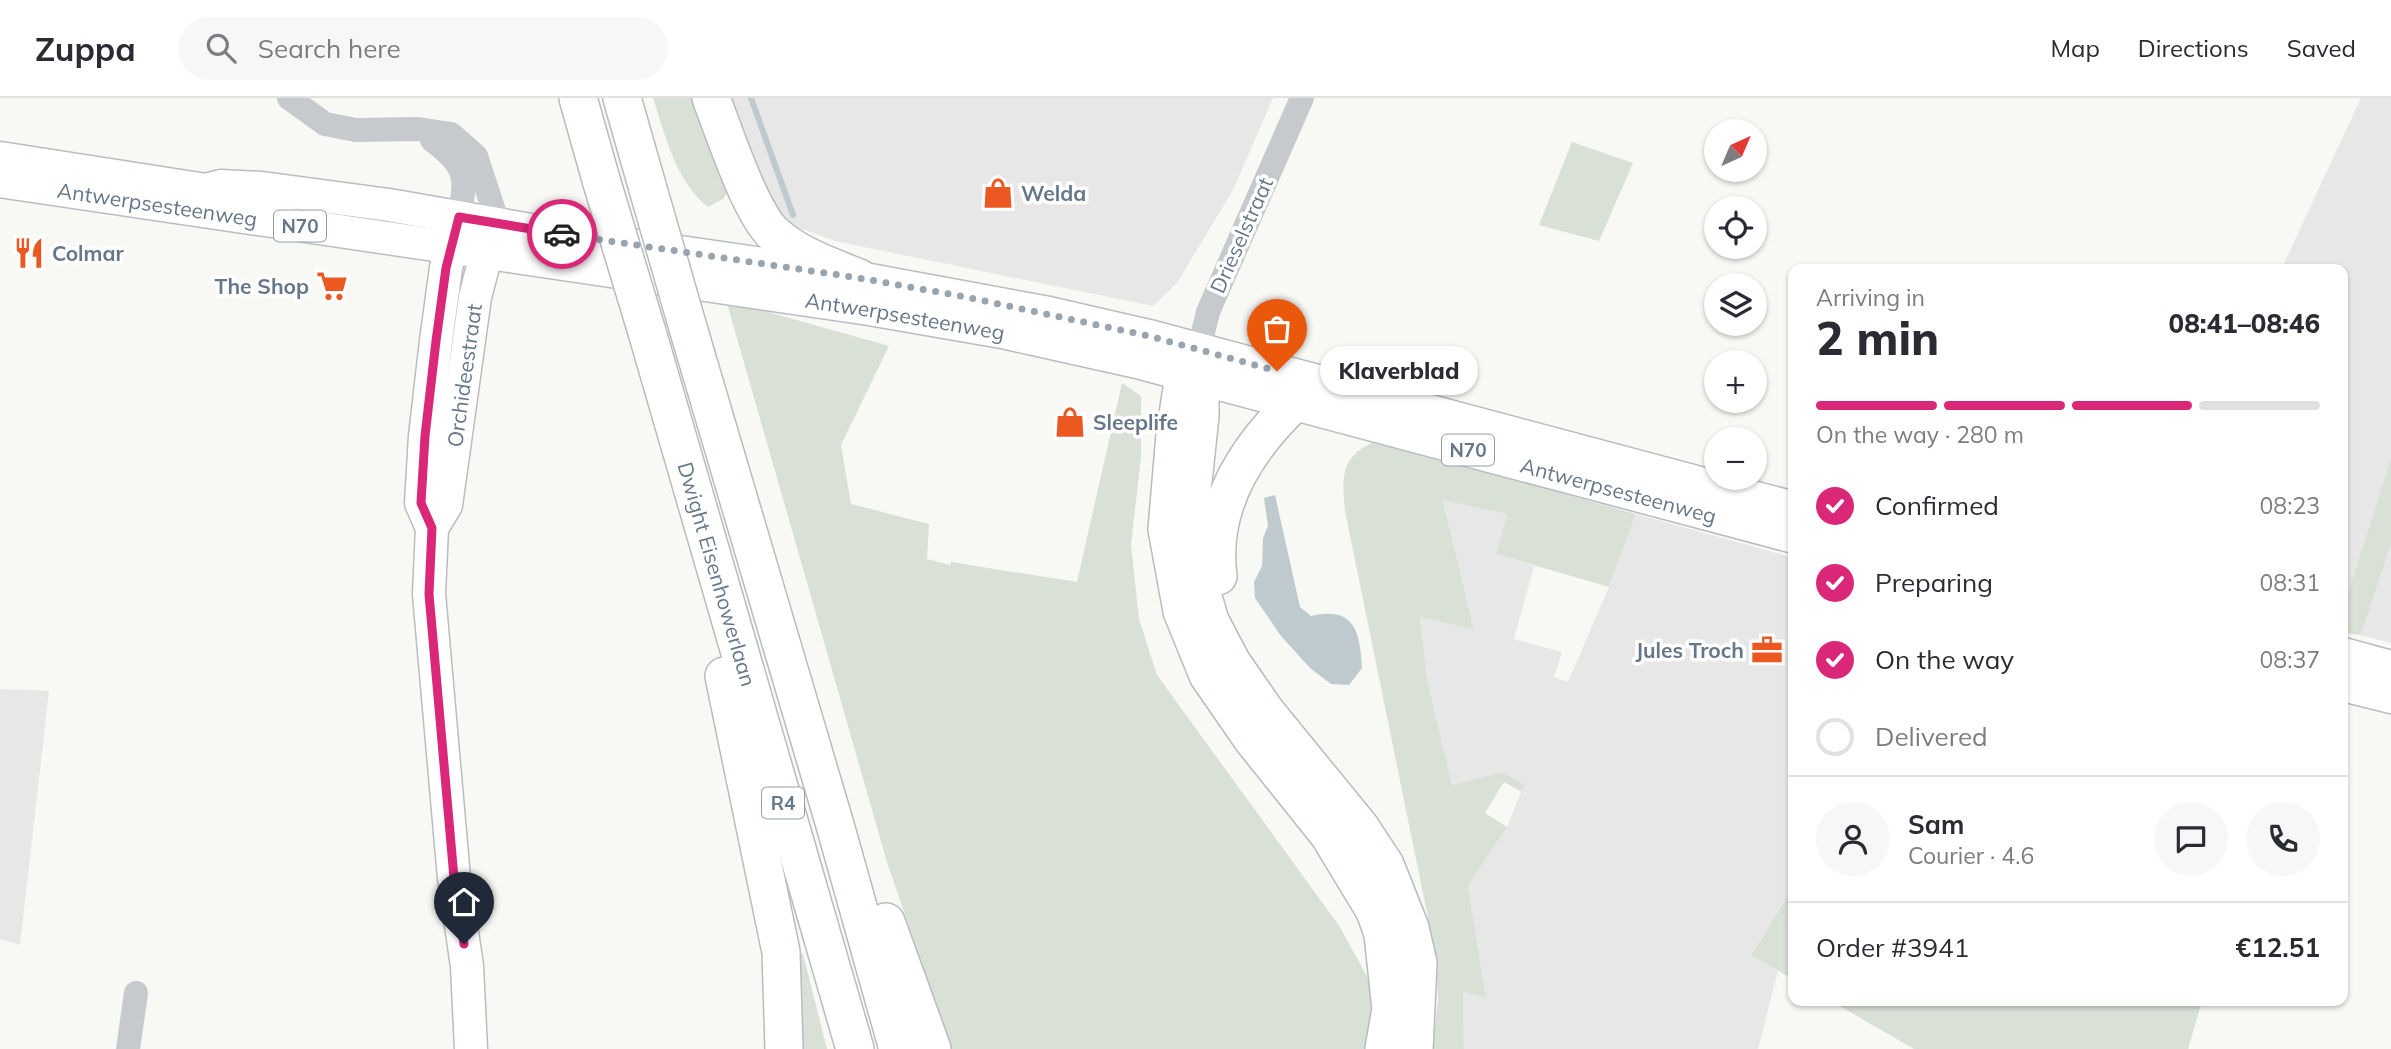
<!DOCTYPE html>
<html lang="en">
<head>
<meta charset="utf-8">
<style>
  body { margin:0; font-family:Mulish,sans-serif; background:#f7f7f7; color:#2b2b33; height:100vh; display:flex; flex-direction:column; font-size:26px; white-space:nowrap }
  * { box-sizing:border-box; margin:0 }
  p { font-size:23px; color:#7c7c81 }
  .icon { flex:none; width:38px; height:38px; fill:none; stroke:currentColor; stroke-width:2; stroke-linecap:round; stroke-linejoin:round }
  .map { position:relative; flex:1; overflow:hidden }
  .panel { position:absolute; left:1788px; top:166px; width:560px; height:742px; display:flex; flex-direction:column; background:#fff; border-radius:14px; box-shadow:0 2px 5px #0004 }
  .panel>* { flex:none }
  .needle { width:46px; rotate:44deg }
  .tools { position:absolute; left:1704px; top:21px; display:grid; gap:14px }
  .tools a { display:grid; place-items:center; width:63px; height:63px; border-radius:50%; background:#fff; box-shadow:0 2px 5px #0004; font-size:35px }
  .pin { position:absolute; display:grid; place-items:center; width:60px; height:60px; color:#fff; margin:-72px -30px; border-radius:50% 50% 50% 0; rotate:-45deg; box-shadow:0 0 7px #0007 }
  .pin .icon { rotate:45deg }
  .courier { position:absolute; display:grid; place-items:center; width:70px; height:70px; margin:-35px; border:5px solid #db2777; border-radius:50%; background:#fff; color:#222; box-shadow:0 2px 9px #0007 }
  .bubble { position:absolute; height:49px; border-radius:24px; background:#fff; box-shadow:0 2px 5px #0004; font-size:23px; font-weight:800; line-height:49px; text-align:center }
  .overview em { font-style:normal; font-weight:800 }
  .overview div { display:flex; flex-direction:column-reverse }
  .overview { display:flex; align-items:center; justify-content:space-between; height:119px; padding:0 28px }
  h1 { font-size:46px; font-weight:800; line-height:52px }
  .bar { display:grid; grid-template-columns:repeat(4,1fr); gap:10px 7px; align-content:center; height:84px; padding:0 28px }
  .bar i { height:9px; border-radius:5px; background:#e1e1e2 }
  .bar .active { background:#db2777 }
  .bar p { grid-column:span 4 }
  .line { display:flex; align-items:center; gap:18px; padding:0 28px; border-top:2px solid #e1e1e2 }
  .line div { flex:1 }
  .round { display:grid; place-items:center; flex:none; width:74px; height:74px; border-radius:37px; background:#f7f7f7 }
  ol { padding:0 28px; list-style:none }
  li { display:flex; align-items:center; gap:21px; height:77px }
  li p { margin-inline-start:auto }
  li .icon { padding:7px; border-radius:50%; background:#db2777; color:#fff; stroke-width:4 }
  li:last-child { color:#7c7c81 }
  li i { width:38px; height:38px; border:4px solid #e1e1e2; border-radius:50% }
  header { display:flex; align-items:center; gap:42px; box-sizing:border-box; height:98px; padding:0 35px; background:#fff; border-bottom:2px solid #e1e1e2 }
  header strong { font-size:33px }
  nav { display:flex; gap:38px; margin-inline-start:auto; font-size:24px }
  .search { width:490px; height:63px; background:#f7f7f7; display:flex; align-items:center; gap:18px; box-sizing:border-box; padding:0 24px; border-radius:38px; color:#7c7c81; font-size:26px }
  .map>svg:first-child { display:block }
</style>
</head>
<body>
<header>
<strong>Zuppa</strong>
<div class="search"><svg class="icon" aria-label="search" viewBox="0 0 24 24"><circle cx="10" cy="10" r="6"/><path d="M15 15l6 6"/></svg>Search here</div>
<nav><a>Map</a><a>Directions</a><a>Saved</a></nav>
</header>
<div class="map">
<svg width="2391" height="951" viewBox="0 0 2391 951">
  <rect width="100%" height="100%" fill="#f8f8f5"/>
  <g fill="#e6e7e6">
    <path d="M731,0H1273L1233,92L1177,185L1153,208L835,143L806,132L781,125L748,49Z"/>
    <path d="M2361,0H2391V360L2343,511V172H2281Z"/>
    <path d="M1443,401L1507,416L1496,456L1534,468L1514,541L1562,554L1554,579L1568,584L1609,489L1636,416L1794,460V788L1751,856L1778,873L1758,951H1464L1463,894L1486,900L1468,788L1507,729L1524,687L1503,674L1452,687L1427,581L1420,519L1474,532Z"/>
    <path d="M2391,446V545L2361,537Z"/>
    <path d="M0,591L49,593L20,847L0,841Z"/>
  </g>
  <g fill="#d9e0d6">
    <path d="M653,0H697L731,90L723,101L708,109C675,82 666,39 653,0Z"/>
    <path d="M1572,44L1633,65L1599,143L1539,127Z"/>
    <path d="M726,202L889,248L841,347L851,406L929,426L927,461L950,467L951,464L1077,484L1122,285L1141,298V359L1131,447L1139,521L1157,577L1340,829L1370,884L1371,914L1366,951H951L887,764Z"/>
    <path d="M1372,345L1417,355L1636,416L1609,489L1496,456L1507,416L1443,402L1474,532L1420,519L1427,581L1452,687L1503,674L1525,687L1522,694L1504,684L1485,715L1507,729L1468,788L1486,900L1463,894L1464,951H1432L1438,902L1436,859L1345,413C1342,382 1340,359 1372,345Z"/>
    <path d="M2391,360V446L2361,537L2343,535V511Z"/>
    <path d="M1794,788V882L1751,857Z"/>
    <path d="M796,854L803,856L827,951H794Z"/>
    <path d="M1831,903H2202L2188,951H1914Z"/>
  </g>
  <path fill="#bfcacf" d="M1275,397L1300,509L1311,518C1355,508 1360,534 1362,570L1349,587L1331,586L1310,570L1281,538L1255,500L1254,484L1262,468L1263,440L1268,428L1264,400Z"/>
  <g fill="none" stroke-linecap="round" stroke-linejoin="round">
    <path stroke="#bfcacf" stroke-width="6" d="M751,0L793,117"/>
    <defs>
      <g id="major">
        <path d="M0,60L206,92L221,88L262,90L389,107L542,134L859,180L1049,215L1149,238L1794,410"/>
        <path id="s1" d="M0,83L869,211L1002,234L1141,265L1794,439"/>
        <path d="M456,131L446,170L436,243L425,338L421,405L432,430L429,496L454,780L467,868L471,951"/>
        <path id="s2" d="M432,430L446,407L475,199L491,138"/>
        <path d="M2343,556L2391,569"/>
        <path d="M2343,587L2391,599"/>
      </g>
      <g id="highway">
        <path d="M578,0L602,85"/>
        <path d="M622,0L648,91"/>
        <path d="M711,0C724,33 750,114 774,136C798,158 830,168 859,180"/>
        <path id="s3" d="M647,234L855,951"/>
        <path d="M691,240L835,727L898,951"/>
        <path d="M1218,478C1209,410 1245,352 1293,306"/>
        <path d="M724,578L781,854L784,951"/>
        <path d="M886,824L932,951"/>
        <path d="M1384,951L1391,911L1383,836L1375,813L1329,737L1253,642L1208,577L1182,513L1167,431L1175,337L1182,290L1192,279L1200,295V318L1192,393L1196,475L1210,523L1232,565L1266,614L1360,729L1385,767L1410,830L1418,865L1414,951"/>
      </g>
    </defs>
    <use href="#major" stroke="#b9bdc1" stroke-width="35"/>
    <use href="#highway" stroke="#b8bcbf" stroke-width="40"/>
    <g stroke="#c6cacd" stroke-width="24">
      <path d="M289,0L325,26L356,32L418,31L451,36L476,58L494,113L493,125"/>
      <path d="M432,42C467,68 467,79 459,119"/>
      <path d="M1195,268L1208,214L1302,0"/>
      <path d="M128,951L136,895"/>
    </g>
    <use href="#major" stroke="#fff" stroke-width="32"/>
    <use href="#highway" stroke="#fff" stroke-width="37"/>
    <defs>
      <g id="highway-bridge">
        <path d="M602,85L647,234"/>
        <path d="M648,91L691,240"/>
      </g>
    </defs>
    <use href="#highway-bridge" stroke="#b8bcbf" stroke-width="40" stroke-linecap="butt"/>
    <use href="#highway-bridge" stroke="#fff" stroke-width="37"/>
  </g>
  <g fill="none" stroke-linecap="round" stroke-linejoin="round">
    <path stroke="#98a4ae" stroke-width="7" stroke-dasharray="0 12.6" d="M562,136L859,180L966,199L1149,238L1277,273"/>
    <path stroke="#db2777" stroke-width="9" d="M464,846L454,780L429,496L432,430L421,405L425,338L436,243L446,170L459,119L562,136"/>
  </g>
  <defs>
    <symbol id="shop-bare" viewBox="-9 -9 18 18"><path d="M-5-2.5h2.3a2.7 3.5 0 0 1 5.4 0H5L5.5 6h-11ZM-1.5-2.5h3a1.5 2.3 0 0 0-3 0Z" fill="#ec5821" stroke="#fff" stroke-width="2.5" paint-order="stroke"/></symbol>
    <symbol id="restaurant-bare" viewBox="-9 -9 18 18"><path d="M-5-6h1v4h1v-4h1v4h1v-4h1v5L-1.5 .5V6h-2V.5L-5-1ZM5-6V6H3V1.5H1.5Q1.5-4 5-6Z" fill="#ec5821" stroke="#fff" stroke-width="2.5" paint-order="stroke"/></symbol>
    <symbol id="supermarket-bare" viewBox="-9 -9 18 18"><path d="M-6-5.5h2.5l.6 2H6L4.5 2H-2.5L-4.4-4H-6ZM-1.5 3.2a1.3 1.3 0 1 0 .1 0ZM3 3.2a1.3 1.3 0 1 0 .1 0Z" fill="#ec5821" stroke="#fff" stroke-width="2.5" paint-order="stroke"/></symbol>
    <symbol id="office-bare" viewBox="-9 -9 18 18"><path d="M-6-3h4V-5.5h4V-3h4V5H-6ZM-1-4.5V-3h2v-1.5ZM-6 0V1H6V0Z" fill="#ec5821" stroke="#fff" stroke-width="2.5" paint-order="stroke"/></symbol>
  </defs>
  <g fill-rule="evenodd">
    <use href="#shop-bare" x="976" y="73" width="44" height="44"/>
    <use href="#restaurant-bare" x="7" y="133" width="44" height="44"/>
    <use href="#supermarket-bare" x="310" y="166" width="44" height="44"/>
    <use href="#shop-bare" x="1048" y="302" width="44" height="44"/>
    <use href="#office-bare" x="1745" y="530" width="44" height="44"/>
  </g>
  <g text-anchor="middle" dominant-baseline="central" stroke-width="7" stroke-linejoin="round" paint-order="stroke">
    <g fill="#fff" stroke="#93a0ac" stroke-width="2">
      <rect x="274" y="112.5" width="52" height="31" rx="5"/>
      <rect x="1442" y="336.5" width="52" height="31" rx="5"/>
      <rect x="762" y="689.5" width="42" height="31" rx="5"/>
    </g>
    <g font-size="19" font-weight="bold" fill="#657788">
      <text x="300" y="128">N70</text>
      <text x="1468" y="352">N70</text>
      <text x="783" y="705">R4</text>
    </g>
    <g font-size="21" font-weight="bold" fill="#657788" stroke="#fff" text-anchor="start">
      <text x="1021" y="95">Welda</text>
      <text x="52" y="155">Colmar</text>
      <text x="309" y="188" text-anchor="end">The Shop</text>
      <text x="1093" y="324">Sleeplife</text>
      <text x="1744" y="552" text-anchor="end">Jules Troch</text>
    </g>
    <g font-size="21" fill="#657788" stroke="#fff">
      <text stroke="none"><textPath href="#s1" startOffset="159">Antwerpsesteenweg</textPath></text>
      <text transform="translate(1241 137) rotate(-66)">Drieselstraat</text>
      <text stroke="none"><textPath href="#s1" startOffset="915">Antwerpsesteenweg</textPath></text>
      <text stroke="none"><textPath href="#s2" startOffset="158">Orchideestraat</textPath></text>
      <text stroke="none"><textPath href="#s1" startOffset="1650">Antwerpsesteenweg</textPath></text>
      <text stroke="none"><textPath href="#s3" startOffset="252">Dwight Eisenhowerlaan</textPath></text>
    </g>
  </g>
</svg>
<div class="tools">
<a><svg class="needle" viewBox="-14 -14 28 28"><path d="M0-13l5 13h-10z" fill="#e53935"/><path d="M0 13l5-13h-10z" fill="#7c7c81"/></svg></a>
<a><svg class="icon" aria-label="locate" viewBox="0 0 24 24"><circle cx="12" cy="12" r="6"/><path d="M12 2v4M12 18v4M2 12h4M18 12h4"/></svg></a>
<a><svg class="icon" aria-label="layers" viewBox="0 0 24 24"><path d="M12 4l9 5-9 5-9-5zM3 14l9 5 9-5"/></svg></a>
<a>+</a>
<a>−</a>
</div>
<div class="pin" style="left:1277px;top:273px;background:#ea580c"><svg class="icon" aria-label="bag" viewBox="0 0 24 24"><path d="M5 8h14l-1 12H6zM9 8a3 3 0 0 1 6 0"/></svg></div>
<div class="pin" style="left:464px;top:846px;background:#1f2937"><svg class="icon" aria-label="home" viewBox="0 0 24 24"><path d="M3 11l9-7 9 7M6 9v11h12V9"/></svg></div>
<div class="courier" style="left:562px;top:136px"><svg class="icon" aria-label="car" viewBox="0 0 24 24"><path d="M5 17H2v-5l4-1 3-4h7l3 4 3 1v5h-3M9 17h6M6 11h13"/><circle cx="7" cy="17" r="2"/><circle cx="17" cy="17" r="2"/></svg></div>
<div class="bubble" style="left:1320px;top:248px;width:158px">Klaverblad</div>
<section class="panel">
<div class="overview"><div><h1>2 min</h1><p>Arriving in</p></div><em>08:41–08:46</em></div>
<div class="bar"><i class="active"></i><i class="active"></i><i class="active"></i><i></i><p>On the way · 280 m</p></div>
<ol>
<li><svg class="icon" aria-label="check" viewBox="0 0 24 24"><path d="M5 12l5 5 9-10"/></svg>Confirmed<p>08:23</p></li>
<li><svg class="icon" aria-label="check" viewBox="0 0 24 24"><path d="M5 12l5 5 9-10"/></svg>Preparing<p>08:31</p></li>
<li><svg class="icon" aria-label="check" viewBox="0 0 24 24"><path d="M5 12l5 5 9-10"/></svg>On the way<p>08:37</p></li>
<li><i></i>Delivered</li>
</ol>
<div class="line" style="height:126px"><a class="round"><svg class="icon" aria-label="person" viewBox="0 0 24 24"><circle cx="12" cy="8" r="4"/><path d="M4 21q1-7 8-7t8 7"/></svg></a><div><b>Sam</b><p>Courier · 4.6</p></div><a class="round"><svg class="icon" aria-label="chat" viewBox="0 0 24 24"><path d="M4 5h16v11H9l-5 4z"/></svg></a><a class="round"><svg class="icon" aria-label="phone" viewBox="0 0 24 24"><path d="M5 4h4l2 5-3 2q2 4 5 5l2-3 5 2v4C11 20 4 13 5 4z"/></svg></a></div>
<div class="line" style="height:91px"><div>Order #3941</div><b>€12.51</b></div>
</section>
</div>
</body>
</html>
